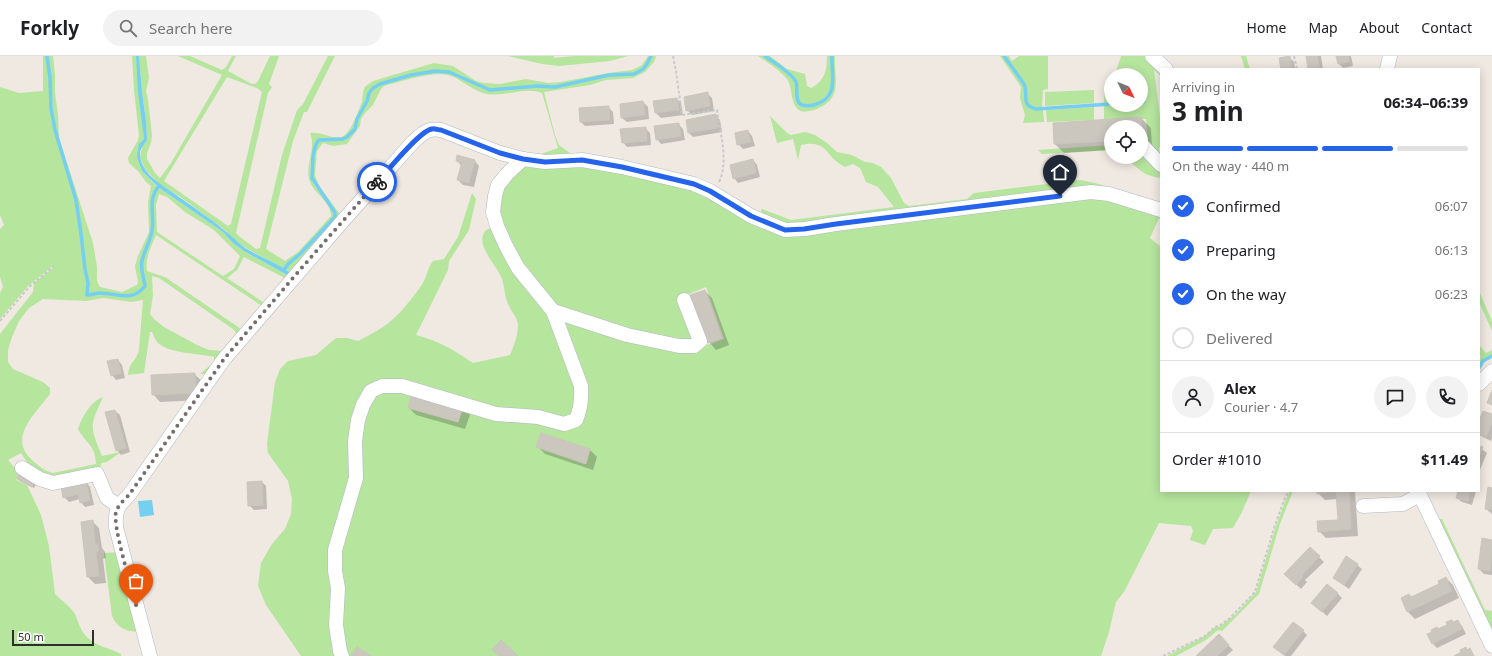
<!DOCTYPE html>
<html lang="en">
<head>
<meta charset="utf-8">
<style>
  body { margin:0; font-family:"Noto Sans",sans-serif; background:#f2f2f2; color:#202124; height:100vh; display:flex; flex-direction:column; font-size:15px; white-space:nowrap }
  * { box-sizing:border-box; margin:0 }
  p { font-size:13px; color:#757577 }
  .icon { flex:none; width:22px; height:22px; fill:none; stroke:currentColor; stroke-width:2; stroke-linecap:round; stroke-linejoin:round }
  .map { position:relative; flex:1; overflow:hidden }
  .panel { position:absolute; left:1160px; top:12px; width:320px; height:424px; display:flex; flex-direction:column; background:#fff; border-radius:0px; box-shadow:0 2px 10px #0003 }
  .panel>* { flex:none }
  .needle { width:26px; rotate:133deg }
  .controls { position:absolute; left:1104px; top:12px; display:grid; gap:8px }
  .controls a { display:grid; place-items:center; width:44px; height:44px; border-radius:50%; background:#fff; box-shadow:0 2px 10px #0003; font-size:20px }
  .scale { position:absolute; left:12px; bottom:10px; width:82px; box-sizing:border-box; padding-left:4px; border:2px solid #2e2e2e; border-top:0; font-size:11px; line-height:14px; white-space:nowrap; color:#2e2e2e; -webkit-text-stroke:3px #fff; paint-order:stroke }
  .pin { position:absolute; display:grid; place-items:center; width:34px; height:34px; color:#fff; margin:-41px -17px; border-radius:50% 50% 50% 0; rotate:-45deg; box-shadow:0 0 4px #0007 }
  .pin .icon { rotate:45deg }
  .courier { position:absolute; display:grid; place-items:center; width:40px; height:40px; margin:-20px; border:3px solid #2563eb; border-radius:50%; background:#fff; color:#222; box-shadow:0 1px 5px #0007 }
  .headline em { font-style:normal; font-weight:700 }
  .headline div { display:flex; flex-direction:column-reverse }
  .headline { display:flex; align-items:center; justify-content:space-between; height:68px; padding:0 12px }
  h1 { font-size:26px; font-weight:700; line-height:30px }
  .bar { display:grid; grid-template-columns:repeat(4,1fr); gap:6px 4px; align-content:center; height:48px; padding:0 12px }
  .bar i { height:5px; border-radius:3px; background:#e0e0e0 }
  .bar .on { background:#2563eb }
  .bar p { grid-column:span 4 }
  .line { display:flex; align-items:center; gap:10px; padding:0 12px; border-top:1px solid #e0e0e0 }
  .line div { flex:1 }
  .round { display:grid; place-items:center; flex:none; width:42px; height:42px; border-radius:21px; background:#f2f2f2 }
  ol { padding:0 12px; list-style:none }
  li { display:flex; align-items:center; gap:12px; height:44px }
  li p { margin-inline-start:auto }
  li .icon { padding:4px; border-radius:50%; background:#2563eb; color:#fff; stroke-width:4 }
  li:last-child { color:#757577 }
  li i { width:22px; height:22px; border:2px solid #e0e0e0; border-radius:50% }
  header { display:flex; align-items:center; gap:24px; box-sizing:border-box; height:56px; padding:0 20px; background:#fff; border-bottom:1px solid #e0e0e0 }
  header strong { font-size:19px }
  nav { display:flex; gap:22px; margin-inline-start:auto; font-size:14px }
  .search { width:280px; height:36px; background:#f2f2f2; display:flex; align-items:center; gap:10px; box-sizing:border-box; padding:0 14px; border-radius:22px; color:#757577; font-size:15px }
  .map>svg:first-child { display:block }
</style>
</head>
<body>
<header>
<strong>Forkly</strong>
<div class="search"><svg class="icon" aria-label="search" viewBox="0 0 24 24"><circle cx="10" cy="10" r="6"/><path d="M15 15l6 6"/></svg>Search here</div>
<nav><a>Home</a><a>Map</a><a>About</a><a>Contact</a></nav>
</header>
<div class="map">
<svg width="1492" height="600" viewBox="0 0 1492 600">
  <rect width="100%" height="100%" fill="#efe9e1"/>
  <g fill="#b6e59e" fill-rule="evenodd">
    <path d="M43,0H46L49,22L51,52L54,74L75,144L87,227V240C91,240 95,238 99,238C117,237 132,249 146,230C145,223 142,216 142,209C143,198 150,187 153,177C156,161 148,145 158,131L223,176L234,188L244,195L289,220L291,217L286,213L289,208L301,199L335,162L336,157L333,152L313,122V99L316,89L319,84H343L347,82L355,73L358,64L368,45L370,37L373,32L380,28L411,20L435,16L449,17L490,34L537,31L555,32L610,20L635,18L643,14L648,8L652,0H656L654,6L645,16L633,22L606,24L590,29L544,36L555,79L559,89L570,97L538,102V99L558,92L542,37C525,30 505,41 487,38C475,36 462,24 451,20C436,14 400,26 384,30L381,33L373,49L365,57L361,63L360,70L347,88L333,90L323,87L317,95L315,119L319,130L342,161L208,318H200L214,306V301C199,297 170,298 158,287C155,284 154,280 152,276H150L144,317L128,319C129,306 136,306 139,294L143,244L131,246L103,242L86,245L43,243L29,252L19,265L12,281L8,294V306L13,313L43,326L50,332V338C36,357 7,382 32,404C38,409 44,415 53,417L96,408C95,388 86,388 78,373C82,361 91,345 103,341C90,370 89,369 102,400L121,396L107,406L101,407L100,413L49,424L24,409L27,406L21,397L8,404L19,417L16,424L27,429L41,459L49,490L55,538C61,544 71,551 75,558C79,567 80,575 88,582C98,591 110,592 121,598V600H0V278L33,236L34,227L54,211L53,210L28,230L0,263V237L3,231L0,221V173L4,169L0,159V31L19,37L43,35ZM159,138L167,141L185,156L214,174L240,200L234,213L223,220L157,176L156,149ZM156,179L262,250L241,273L165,221L147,215C145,202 151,191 156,179ZM244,201L283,221L284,224L263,246L227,222L237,214ZM152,220L159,222L233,273L237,278L223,295L209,294L197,289L164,271L154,263L150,258L153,239Z"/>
    <path d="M48,0H53L55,19V37L58,58L59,82L93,187L97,211V226L100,231L122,236L137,229L138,226L135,210L138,200L149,176L148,146L151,130L146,126L139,116L129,107L128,102L137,86L139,80L134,34L132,0H136L144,83L137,101L142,115L157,131C146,143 154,161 151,176C149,186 143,195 141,205C140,214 143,222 144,230C132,245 117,237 101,236C97,236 92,238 88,238C88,229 86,220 85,211C83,189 81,166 76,144C71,120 61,97 56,73C51,49 51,24 48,0Z"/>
    <path d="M139,0H146L149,22L146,35L148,44L152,79L151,87L147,97V103L155,117L160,122L171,107L222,19L178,0H190L222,14L226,11L232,0H236L228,15L252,28H255L258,25L270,0H279L269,28L272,31L268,37L236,177L240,181L256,193L260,192L282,99L297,54L303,48L328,0H335L307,56H304L293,85L266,193L285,205L298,196L331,160C331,146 315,138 310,126C305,113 313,99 312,86C312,83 311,80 310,77C321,75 330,83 341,81C351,78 358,55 362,46C363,41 362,36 365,31C367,29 370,27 373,25L434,7L453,10L476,25L484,27L500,28L526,23L548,27L561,26L608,17L632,14L642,9L648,0H650L647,7L642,12L634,17L609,19L555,30L537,29L490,33L449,15L435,14L411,19L380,27L372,31L368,36L366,44L357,63L354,72L346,81L342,83H319C314,89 312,95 311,103C311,109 310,116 311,121C314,135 335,147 334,161L300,198L288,207L284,213L246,192L236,186L225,174L179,140L160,129L145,113L140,101L142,90L147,84L146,65L142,36ZM227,21L257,32L262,36L231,168L228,170L164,125Z"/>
    <path d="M508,0H554V2L574,0H628L610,5L559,10L542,8Z"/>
    <path d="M758,0H763C772,6 793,19 795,28C797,34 795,42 798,47C801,51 807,51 812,50C841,44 831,21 833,0H835C834,25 844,43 814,54C809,55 803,57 799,54C790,48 793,32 787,23C780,14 768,7 758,0Z"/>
    <path d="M766,0H770L787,13L805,18L807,30L811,32C825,25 827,14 827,0H831V34C826,42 808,57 800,46C795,40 799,31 796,24C791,16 774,6 766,0Z"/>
    <path d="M1000,0H1003L1023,29C1026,36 1024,43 1027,49L1036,54L1043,53L1044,66L1023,67L1025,59L1020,42L1021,31Z"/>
    <path d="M1005,0H1009L1012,5L1019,0H1048V33L1043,34L1042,52H1036L1028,48C1026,42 1027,35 1025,28Z"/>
    <path d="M1121,0H1145L1161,15V20L1154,14L1161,68V89L1159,92L1161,104L1148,87L1146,63H1104V50L1141,49V47H1145V44H1141V19H1115Z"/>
    <path d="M1241,0H1246L1250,13H1245Z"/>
    <path d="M1111,29V46L1104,47V34L1110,33Z"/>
    <path d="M1094,34V47L1045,50V36Z"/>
    <path d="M1094,51V64L1047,66L1046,54Z"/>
    <path d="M770,60L787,77L791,79L805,76L815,79L827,87L837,96L852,99L865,106L873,107L881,111L891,122L904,147L909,150L967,143L974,137L1080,124L1095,127L1161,147L1108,136L797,170L759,160L762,153L791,164L894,151L878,131L866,126L860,112L853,108L845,111C824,101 829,83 801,89L798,104L793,83L777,87Z"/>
    <path d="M1111,89V94L1042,98L1038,94Z"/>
    <path d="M1141,99L1161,115V122C1143,120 1138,112 1125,101H1141Z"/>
    <path d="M523,106L580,108L691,129L773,174L1095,140L1161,159V163L1159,162L1150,182L1161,191V435H1251L1242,456L1233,472L1213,473L1205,489L1190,484L1193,475L1191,470L1159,467L1124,536L1116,546L1109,576L1101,600H344L337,515L364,349L383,332L564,370L582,354L555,257L695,292L707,289L724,283L706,231L689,238L693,289L554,254L507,190L497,140Z"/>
    <path d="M472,137L476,143L469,174L449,205L448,214L416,279C441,286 452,293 473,307L510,299C514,289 518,280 518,269C517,260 512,257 509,250C504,240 505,232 502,223C498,211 478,192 483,179C485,173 491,172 496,170L542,243L579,330L574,363L514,359L402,328L370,334L355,405L333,494L340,600H301L266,549L258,530L261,507L272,488L285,473L291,458L292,443L288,425L268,397L267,388L275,326L280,313L288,305L316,299L336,282H347L358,285C366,281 375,276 383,271C396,263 412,243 421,230C427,222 427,212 433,205L444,203L458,181Z"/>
    <path d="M1479,235L1492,265V275L1479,246Z"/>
    <path d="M1479,289L1486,297L1492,294V299L1483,304L1479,309V302L1481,301L1479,298Z"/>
    <path d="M1290,435H1293L1280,468L1259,538L1222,575L1218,574L1206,584L1176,600H1167L1205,580L1215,571H1219L1236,558L1256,536L1275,473L1285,445Z"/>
    <path d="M1439,463H1442L1485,554L1492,555V581Z"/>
    <path d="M120,496L139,576C126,575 118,573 112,560L104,497Z"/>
  </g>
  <g fill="#75cff0">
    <path d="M136,0H139L142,36L146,65L147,84C144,89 139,93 140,100C143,121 165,130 179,141C194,152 210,162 224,174C232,180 237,186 245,192C260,201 277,207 291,217L289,220L244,195L234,188L223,176L158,131L142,115L137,101L139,88L144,83L138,36Z"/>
    <path d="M152,444L154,459L140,461L138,445Z"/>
  </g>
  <g fill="#0003">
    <path d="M1307,0H1321L1323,13H1309Z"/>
    <path d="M1337,0H1351L1353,10L1343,12L1339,8Z"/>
    <path d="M1289,1L1294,6L1295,13H1282Z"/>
    <path d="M707,37L712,42L714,55L692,59L687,54Z"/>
    <path d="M677,43L681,47L683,59L661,62L656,57L654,45Z"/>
    <path d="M643,46L648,51L649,63L627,66L622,62Z"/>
    <path d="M608,51L613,56L614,68L585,70L581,66Z"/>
    <path d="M715,60L720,64L722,76L693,81L689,77L687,65Z"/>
    <path d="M1141,62L1151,72L1152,92H1141V71H1111V94L1064,97L1055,88L1054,68Z"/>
    <path d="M678,68L683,73L685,84L661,88L657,83Z"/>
    <path d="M645,72L650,77L651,89L627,91L623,86Z"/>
    <path d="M748,75L752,80L755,90L743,93L738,88Z"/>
    <path d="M753,104L757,109L760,121L738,127L734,122Z"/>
    <path d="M457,105H475L479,110L474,131L463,129L458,124L462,110Z"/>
    <path d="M705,235L712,242L729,289L716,294L709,286Z"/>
    <path d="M118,304L122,309L125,322L116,324L112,319Z"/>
    <path d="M194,318L202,325V344L160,346L153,338Z"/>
    <path d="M409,352H462L470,359L465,373L416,359Z"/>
    <path d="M115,355L120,359L130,396L121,399L117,394Z"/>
    <path d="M1492,359V381L1491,385L1479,379V368Z"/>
    <path d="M542,378L590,394L597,401L593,414L545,398L538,391Z"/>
    <path d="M1479,391L1487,397L1479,416Z"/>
    <path d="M20,425L37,427L34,432Z"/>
    <path d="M86,426L90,431L94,449L85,451L81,446L80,443L69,446L64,441Z"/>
    <path d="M262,426L266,430L267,453L254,454L249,449Z"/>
    <path d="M1492,433V458L1486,453Z"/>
    <path d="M1318,435H1355L1358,480L1326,482L1319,475L1339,465L1337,443L1325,444L1318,437Z"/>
    <path d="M1459,435H1476L1472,449L1462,446L1457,442Z"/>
    <path d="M92,465L99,472L102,492L105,496L106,502L103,503L106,527L95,528L88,521Z"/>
    <path d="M1492,485V519L1484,518L1479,513Z"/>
    <path d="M1310,492L1324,506L1305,524L1307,526L1301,533L1285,518Z"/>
    <path d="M1357,509L1362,513L1349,533L1334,522Z"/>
    <path d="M1446,522L1453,529L1459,542L1415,563L1408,556L1412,542L1441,528Z"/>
    <path d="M1337,537L1342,542L1327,560L1317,551Z"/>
    <path d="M1457,565L1462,570L1466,578L1437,592L1433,588L1439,574Z"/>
    <path d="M1303,575L1307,579L1291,600H1285L1275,591Z"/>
    <path d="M1219,580L1233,594L1226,600H1197Z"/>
  </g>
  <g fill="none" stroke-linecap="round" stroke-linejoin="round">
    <g stroke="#75cff0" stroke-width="3.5">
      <path d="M47,0L50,22L51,52L55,74L76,144L81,178L85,213L88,227L87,239C91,239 96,237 100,237C117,237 132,247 145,230C144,222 140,213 142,205C144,195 150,186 152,175C155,160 147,143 159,130"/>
      <path d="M765,0C773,6 792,17 796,26C798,32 795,41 799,47C803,51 809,50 814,49C840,41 831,21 832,0"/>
      <path d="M1004,0L1024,28C1029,40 1020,49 1036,53L1111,48"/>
      <path d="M1141,46H1144"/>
      <path d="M284,214L288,208L300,198L335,161V157L332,152L312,122L313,99L316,88L319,84L343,83L347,81L355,73L357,63L367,45L369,37L373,32L380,28L411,19L435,15L449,16L490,34L537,30L555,31L609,19L634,18L643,13L647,8L651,0"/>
      <path d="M1479,312L1483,305L1492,300"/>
    </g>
  </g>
  <g fill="#cbc7bf" stroke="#cbc5ba">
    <path d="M1290,0L1292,13H1281L1279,2Z"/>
    <path d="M1306,0H1317L1320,13H1308Z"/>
    <path d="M1336,0H1348L1349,6L1338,8Z"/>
    <path d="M708,36L710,50L686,55L684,41Z"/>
    <path d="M677,42L679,54L655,57L653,45Z"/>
    <path d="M643,45L645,59L621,62L620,48Z"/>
    <path d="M609,50L610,64L580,66L579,52Z"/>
    <path d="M716,58L718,72L688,77L686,64Z"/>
    <path d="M1141,61L1143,83H1141V71H1111V85L1054,88L1053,67Z"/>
    <path d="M679,67L681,80L656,84L654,70Z"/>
    <path d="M646,71L647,85L622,87L620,73Z"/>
    <path d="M748,74L751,86L737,89L735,77Z"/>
    <path d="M457,99L475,104L469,127L457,124L462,106L456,105Z"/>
    <path d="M753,103L756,117L733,123L730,109Z"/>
    <path d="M705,234L722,282L708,287L690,239Z"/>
    <path d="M118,303L121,317L111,320L107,305Z"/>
    <path d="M195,317L196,337L152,339L151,319Z"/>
    <path d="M1492,334V349L1487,347Z"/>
    <path d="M412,336L463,351L458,366L408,352Z"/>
    <path d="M115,354L126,392L116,395L105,356Z"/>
    <path d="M1483,355L1492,358V366L1486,381L1479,378V365Z"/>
    <path d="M541,377L590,393L586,408L536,391Z"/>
    <path d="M1479,390L1483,391L1479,401Z"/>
    <path d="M20,416L35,424L32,431L17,423Z"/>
    <path d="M86,425L90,444L80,447L78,438L63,442L61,430Z"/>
    <path d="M262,425L263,449L248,450L247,426Z"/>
    <path d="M1488,431L1492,432V454L1485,453Z"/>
    <path d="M1317,435H1349L1351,473L1318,476L1317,465L1338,464L1336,436L1317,438Z"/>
    <path d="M1458,435H1470L1468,445L1456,442Z"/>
    <path d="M93,464L95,488H98L99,495L96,496L99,520L87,521L81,466Z"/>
    <path d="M1482,482L1492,484V498L1490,515L1478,513Z"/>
    <path d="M1310,491L1320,500L1302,519L1303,521L1296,529L1284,518Z"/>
    <path d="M1346,500L1358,508L1344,529L1333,522Z"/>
    <path d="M1446,521L1452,535L1407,556L1401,542L1409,538L1411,541L1439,528L1438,525Z"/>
    <path d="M1327,528L1338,537L1322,556L1311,547Z"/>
    <path d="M1452,564L1453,566L1458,564L1462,573L1432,588L1427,578L1432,576L1431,574L1437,571L1438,573L1447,569L1446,566Z"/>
    <path d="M1293,566L1304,574L1284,599L1273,591Z"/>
    <path d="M1219,578L1229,589L1217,600H1196Z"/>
    <path d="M501,584L518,600H499L492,594Z"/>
    <path d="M357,591L371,600H351Z"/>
    <path d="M1466,591L1467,594L1470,592L1474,600H1454L1461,596L1460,594Z"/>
  </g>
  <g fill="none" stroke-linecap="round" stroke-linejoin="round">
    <defs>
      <g id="minor">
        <path d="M1152,0L1166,13"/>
        <path d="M1387,13L1390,0"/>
        <path d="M1144,91L1161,109"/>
        <path d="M553,255L627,279L679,290H694L700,285L684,244"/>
        <path d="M1479,328L1492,315"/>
        <path d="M22,412L40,423L53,427L97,418L107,442L119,450"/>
        <path d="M1418,435L1492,590"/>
        <path d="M1363,450L1403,448L1419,439"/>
        <path d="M150,600L116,471C115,454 117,451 129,439L224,303L341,167L413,86C423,77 427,72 441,74L500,97L523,103L545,106L582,104L622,111L694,128L710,135L751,160L785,174L805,173L836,168L1091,136L1109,138L1161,154"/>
        <path d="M342,600L340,595L336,569L338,532L335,515V494L356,422L355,385L358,364L363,349L371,335L382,330H402L496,358L538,361L564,368L576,364C581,352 582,343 581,330L553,255L518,212L506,190L497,170L493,156L495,140L498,129L507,118L523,103"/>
      </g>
    </defs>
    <use href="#minor" stroke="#b4b7c1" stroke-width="15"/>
    <g stroke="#c9c9c9" stroke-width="2" stroke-dasharray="3 2" stroke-linecap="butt">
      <path d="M673,0L676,15L682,59L717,54C720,76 729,106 719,126"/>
      <path d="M1294,0L1297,13"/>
      <path d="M0,265L29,231L54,210"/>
      <path d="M1163,600L1205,580L1215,571L1219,570L1230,562L1255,536L1274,472L1284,444L1289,435"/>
    </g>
    <use href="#minor" stroke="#fff" stroke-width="14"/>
  </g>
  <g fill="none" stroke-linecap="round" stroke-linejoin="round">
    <path stroke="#726f6d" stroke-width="4" stroke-dasharray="0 7.2" d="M136,549C132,532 112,469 116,456C118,449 124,444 129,439L224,303L292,223L377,126"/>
    <path stroke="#2563eb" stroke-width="5" d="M377,126C387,116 420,74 432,73C434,72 438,74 441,74L500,97L523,103L545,106L582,104L622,111L694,128L710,135L751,160L785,174L804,173L836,168L1060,140"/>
  </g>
</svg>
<div class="controls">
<a><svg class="needle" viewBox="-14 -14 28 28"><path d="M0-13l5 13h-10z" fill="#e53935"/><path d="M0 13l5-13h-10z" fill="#757577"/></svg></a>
<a><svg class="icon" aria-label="locate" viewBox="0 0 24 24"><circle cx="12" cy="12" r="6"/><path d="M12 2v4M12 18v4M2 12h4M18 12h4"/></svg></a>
</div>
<div class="scale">50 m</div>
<div class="pin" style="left:136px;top:549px;background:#ea580c"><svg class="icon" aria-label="bag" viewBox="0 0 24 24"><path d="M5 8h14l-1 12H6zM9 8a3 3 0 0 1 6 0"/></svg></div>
<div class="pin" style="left:1060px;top:140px;background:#1f2937"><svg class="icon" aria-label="home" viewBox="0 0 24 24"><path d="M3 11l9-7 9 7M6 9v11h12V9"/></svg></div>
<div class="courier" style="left:377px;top:126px"><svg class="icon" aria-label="bike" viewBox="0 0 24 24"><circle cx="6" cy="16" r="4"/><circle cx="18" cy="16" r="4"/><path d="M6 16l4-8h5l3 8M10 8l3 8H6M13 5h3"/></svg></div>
<section class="panel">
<div class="headline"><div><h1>3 min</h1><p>Arriving in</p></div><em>06:34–06:39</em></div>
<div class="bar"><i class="on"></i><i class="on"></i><i class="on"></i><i></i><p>On the way · 440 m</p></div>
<ol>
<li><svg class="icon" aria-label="check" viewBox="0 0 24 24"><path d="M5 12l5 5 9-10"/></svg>Confirmed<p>06:07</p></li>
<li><svg class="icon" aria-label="check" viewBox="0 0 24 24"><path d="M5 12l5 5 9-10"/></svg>Preparing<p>06:13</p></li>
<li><svg class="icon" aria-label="check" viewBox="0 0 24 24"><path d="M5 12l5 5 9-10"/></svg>On the way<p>06:23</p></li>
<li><i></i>Delivered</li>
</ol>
<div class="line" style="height:72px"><a class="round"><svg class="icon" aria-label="person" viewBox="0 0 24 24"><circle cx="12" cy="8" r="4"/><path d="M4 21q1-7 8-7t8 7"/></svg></a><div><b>Alex</b><p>Courier · 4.7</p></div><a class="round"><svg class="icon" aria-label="chat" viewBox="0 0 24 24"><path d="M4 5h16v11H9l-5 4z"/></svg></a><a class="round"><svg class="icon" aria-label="phone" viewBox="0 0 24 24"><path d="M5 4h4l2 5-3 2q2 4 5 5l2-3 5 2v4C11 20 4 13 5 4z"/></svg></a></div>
<div class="line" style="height:52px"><div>Order #1010</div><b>$11.49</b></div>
</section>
</div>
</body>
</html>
